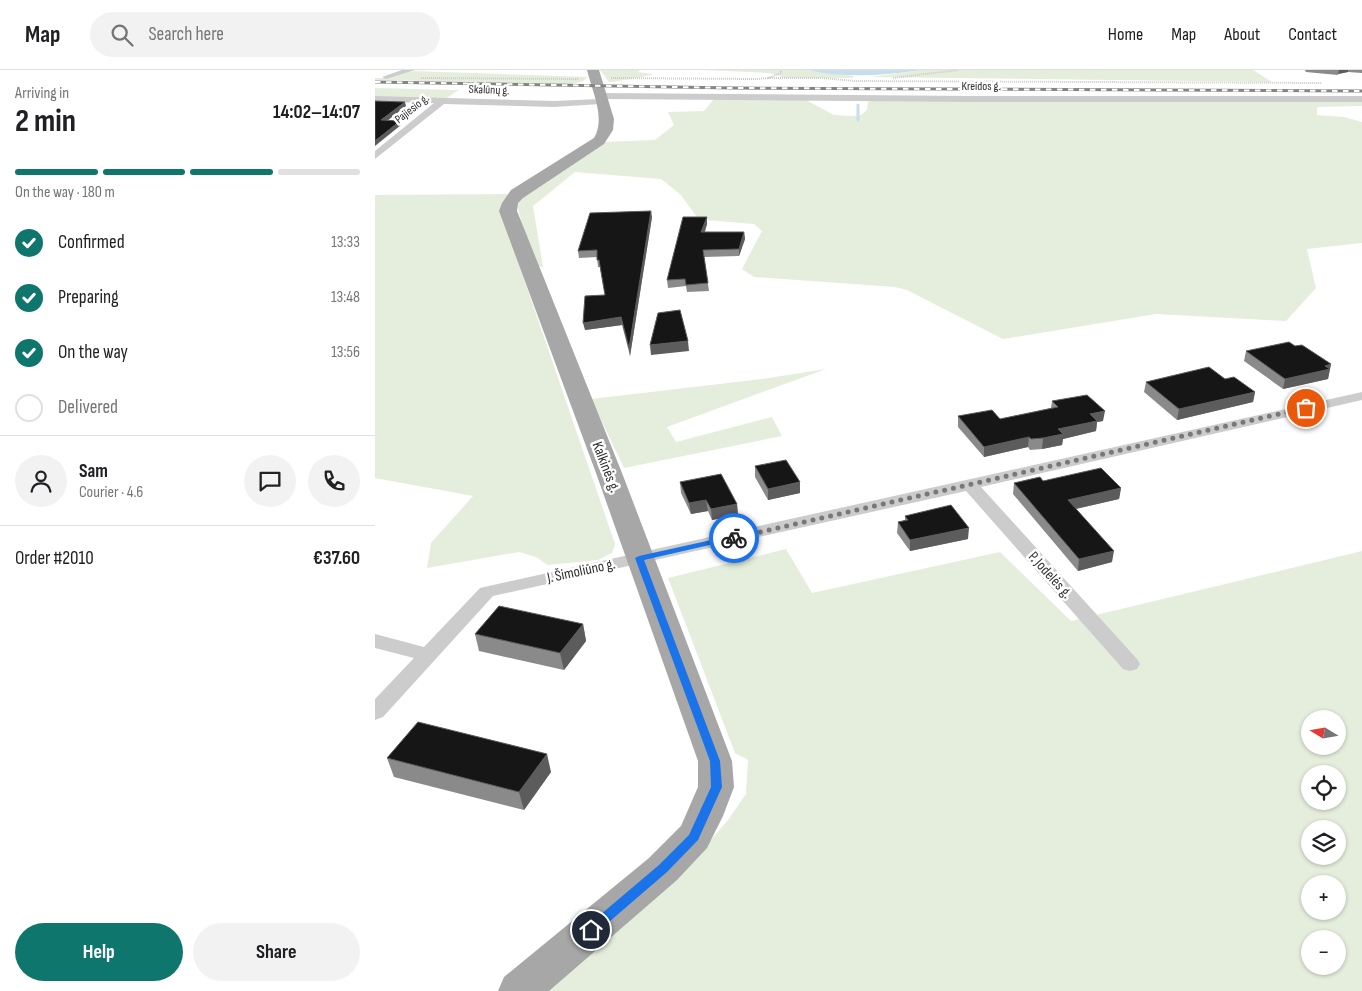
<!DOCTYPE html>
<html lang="en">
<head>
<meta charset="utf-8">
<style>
  body { margin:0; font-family:"Sofia Sans Condensed",sans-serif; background:#f2f2f2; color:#202124; height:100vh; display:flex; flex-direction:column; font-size:19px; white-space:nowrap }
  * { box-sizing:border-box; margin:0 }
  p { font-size:16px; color:#757577 }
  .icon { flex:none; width:28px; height:28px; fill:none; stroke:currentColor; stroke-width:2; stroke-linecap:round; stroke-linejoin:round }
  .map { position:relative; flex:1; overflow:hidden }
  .details { display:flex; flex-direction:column; background:#fff; width:375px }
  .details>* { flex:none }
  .needle { width:32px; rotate:281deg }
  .controls { position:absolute; left:926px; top:640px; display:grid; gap:10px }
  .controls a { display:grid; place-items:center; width:45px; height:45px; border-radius:50%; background:#fff; box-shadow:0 1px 4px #0004; font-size:25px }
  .pin { position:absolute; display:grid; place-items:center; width:42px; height:42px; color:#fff; margin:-21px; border:2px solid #fff; border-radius:50%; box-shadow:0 1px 5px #0007 }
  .courier { position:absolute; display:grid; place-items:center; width:50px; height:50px; margin:-25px; border:4px solid #1a73e8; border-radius:50%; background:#fff; color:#222; box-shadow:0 1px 6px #0007 }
  .headline em { font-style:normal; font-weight:700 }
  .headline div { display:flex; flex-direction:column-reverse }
  .headline { display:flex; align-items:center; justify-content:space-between; height:85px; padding:0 15px }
  h1 { font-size:32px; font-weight:700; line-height:38px }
  .bar { display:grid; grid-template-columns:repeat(4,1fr); gap:8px 5px; align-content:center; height:60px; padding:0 15px }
  .bar i { height:6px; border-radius:4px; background:#e0e0e0 }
  .bar .on { background:#0f766e }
  .bar p { grid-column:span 4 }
  .line { display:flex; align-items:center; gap:12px; padding:0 15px; border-top:1px solid #e0e0e0 }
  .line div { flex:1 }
  .round { display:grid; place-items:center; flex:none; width:52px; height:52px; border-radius:26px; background:#f2f2f2 }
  ol { padding:0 15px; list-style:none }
  li { display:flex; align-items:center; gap:15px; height:55px }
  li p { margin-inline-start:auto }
  li .icon { padding:5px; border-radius:50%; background:#0f766e; color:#fff; stroke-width:4 }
  li:last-child { color:#757577 }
  li i { width:28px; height:28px; border:2px solid #e0e0e0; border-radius:50% }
  .button { display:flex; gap:10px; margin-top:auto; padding:10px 15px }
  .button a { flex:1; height:58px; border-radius:30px; background:#0f766e; color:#fff; font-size:20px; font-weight:700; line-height:58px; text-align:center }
  .button a+a { background:#f2f2f2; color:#202124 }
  header { display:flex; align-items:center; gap:30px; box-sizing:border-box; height:70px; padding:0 25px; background:#fff; border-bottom:1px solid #e0e0e0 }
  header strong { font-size:24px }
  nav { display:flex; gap:28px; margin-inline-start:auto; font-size:18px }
  .search { width:350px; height:45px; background:#f2f2f2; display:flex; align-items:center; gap:12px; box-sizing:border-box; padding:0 18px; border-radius:28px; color:#757577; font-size:19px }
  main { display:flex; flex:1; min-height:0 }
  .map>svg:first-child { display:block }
</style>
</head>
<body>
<header>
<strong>Map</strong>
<div class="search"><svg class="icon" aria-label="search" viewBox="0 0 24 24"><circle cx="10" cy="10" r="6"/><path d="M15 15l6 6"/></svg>Search here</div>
<nav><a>Home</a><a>Map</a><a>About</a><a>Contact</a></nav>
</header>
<main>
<section class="details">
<div class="headline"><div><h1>2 min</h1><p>Arriving in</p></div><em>14:02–14:07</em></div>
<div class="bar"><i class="on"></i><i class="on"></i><i class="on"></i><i></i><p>On the way · 180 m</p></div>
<ol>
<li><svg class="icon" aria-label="check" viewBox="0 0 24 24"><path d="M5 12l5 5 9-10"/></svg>Confirmed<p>13:33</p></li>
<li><svg class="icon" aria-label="check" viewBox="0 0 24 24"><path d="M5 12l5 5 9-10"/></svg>Preparing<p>13:48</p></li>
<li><svg class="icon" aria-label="check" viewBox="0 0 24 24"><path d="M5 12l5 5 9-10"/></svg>On the way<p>13:56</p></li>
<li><i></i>Delivered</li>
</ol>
<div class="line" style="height:90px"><a class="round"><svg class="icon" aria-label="person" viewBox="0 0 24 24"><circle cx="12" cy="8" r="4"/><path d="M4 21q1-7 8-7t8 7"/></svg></a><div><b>Sam</b><p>Courier · 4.6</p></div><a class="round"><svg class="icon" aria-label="chat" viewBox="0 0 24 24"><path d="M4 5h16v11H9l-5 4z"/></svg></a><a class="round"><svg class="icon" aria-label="phone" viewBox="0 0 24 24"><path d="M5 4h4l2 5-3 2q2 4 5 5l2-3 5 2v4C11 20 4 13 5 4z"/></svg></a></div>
<div class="line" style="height:65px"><div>Order #2010</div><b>€37.60</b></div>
<div class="button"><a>Help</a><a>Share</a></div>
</section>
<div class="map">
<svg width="987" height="921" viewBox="0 0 987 921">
  <rect width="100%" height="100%" fill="#fff"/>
  <g fill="#e5eedc" fill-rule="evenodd">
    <path d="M225,0H265L263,2L278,4C276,6 239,12 234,12Z"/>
    <path d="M328,0H433L479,6L477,8H410L395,3Z"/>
    <path d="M548,0H878L897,12L496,7Z"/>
    <path d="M38,1L213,7L208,11L196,14L0,10V8H10Z"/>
    <path d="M0,18L84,20L70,29L0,27Z"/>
    <path d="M340,28L431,30L459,45L477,46L486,45L492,40L493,32L499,30H987V36L942,37V45L969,47L987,52V173L932,179L941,218L911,251L781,244L628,269L532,220L520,217L379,207L367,199L387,161L379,154L330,150L321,146L306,125L286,109L200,102L158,136L168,197L158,195L142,135L146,126L228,72L280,70L299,55L293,42L329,41Z"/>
    <path d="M134,124L136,171L240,474L237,483L223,490L173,495L161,487L144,482L52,498L56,473L98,426L0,408V125Z"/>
    <path d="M451,299L292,357L301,372L397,347L407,366L249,398L216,329L387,309Z"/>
    <path d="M411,479L437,523L625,482L696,551L987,481V921H166L314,795L353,750L371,724L373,690L360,683L293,508ZM935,649H962V676H935ZM935,704H962V731H935ZM935,759H962V786H935ZM935,814H962V841H935ZM935,869H962V896H935Z"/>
  </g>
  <path fill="#c7deef" d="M433,0H548C510,5 472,9 433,0Z"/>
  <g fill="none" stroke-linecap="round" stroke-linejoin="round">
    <path stroke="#c7deef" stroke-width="3" d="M483,35V50"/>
    <g stroke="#ccc" stroke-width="2" stroke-dasharray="1 1" stroke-linecap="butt">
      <path d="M46,8L204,9"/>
      <path d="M236,8L381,9L393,8L406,3V0"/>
      <path d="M393,8H447L480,11L947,13"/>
      <path d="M518,8L583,0"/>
    </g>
    <g fill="#ccc" fill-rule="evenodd">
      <path d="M27,0H40L11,9L7,7Z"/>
      <path d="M224,23L597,26H987V32H597L227,29L230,31L226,34L179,37L69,34L0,89V81L59,33L0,32V26L179,31L224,29L220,26Z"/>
      <path d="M987,322V330L606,417L762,589L765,594L762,599L755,601L748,599L591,421L118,526L8,647L0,650V629L39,588L0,578V564L49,577L105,518Z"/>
    </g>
    <path fill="#a7a7a7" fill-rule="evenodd" d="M212,0H224L239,49L238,60L229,74L148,128L143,133L142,141L247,403L357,691L359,717L348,746L332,778L302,810L174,921H123L129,907L274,788L306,756L323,717V691L221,403L124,141L127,133L136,120L219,68C231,48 217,21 212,0Z"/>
    <defs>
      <path id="rail" d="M0,12L358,18L987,21"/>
    </defs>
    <use href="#rail" stroke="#848484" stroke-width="3"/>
    <use href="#rail" stroke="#fff" stroke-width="2" stroke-dasharray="5.5" stroke-linecap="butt"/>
  </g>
  <g fill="#8a8a8a">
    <path d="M930,0H987V3L973,2L963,4V5L931,2Z"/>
    <path d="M277,147L255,286L247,255L210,260L230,225L225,197H223L222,187L204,188L203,181Z"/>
    <path d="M332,147V154L330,162H369L370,169L364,186L329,187L334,221L312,222L311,216L293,218L292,210Z"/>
    <path d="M871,281L956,294L953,309L908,319L869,291Z"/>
    <path d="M850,309L880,322L878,332L802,350L769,322L771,312Z"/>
    <path d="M677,331L728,351L722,352L721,361L688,369L687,375L667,379L655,380L653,377L609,387L583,357V346L625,349L676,338Z"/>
    <path d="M380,396L425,423L393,430L380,407Z"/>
    <path d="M305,412L362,434L363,445L337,450L333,441L316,444L306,423Z"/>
    <path d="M639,413L746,418L744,429L701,439L737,492L703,501L638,424Z"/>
    <path d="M530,446L593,469L535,481L522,463L523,452L530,450Z"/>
    <path d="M208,554L211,571L189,600L104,581L100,564Z"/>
    <path d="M12,688L176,702L149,740L19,707Z"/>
  </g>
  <g fill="#5c5c5c">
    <path d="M963,0H973V2L963,4L964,1Z"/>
    <path d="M30,32L31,36L7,55L6,50Z"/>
    <path d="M25,51L26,55L0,76V71Z"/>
    <path d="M276,141L277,147L255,286L254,278Z"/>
    <path d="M332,147V154L327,169L326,162Z"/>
    <path d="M369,162L370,169L364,186V179Z"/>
    <path d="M246,247L247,255L210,260L208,253Z"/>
    <path d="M313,271L314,281L276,285L275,275Z"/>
    <path d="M956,294L953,309L908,319L910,309L950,296Z"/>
    <path d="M880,322L878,332L802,350L804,339Z"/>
    <path d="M730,341L728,351L722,352L721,361L688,369L687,375L667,379L668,368L683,359L715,344Z"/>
    <path d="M654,367L653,377L609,387V377Z"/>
    <path d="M425,412V423L393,430V419Z"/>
    <path d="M746,418L744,429L691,441L693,430Z"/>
    <path d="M331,430L333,441L316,444L314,433Z"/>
    <path d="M362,434L363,445L337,450L336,439Z"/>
    <path d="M594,458L593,469L535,481V470Z"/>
    <path d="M739,481L737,492L703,501L704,489Z"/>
    <path d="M208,554L211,571L189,600L185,583Z"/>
    <path d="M172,684L176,702L149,740L144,722Z"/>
  </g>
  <g fill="#161616" stroke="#5c5c5c">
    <path d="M0,31L30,32L6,50L25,51L0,71Z"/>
    <path d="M276,141L254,278L246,247L208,253L210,226L230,225L224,190H222V180L203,181L215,143Z"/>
    <path d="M308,147H332L326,162H369L364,179L328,180L333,213L311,215L310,209L292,210Z"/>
    <path d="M305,240L313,271L275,275L283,243Z"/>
    <path d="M914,272L920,276L927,275L956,294L950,296L955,299L910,309L871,281Z"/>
    <path d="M834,297L850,309L859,307L880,322L804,339L771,312Z"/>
    <path d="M712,325L730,341L715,344L722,351L683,359L688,364L668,368L656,369L654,367L609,377L583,346L617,340L625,349L683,337L677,331Z"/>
    <path d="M411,390L425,412L393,419L380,396Z"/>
    <path d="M726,398L746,418L693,430L739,481L704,489L639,413L665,407L668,411Z"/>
    <path d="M346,404L362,434L336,439L331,430L314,433L305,412Z"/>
    <path d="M576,435L594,458L535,470L523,452L533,450L530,446Z"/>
    <path d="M124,536L208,554L185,583L100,564Z"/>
    <path d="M43,652L172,684L144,722L12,688Z"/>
  </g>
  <path fill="#1a73e8" d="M359,465L361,466V469L269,490L345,691L347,717L323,770L292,802L220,864L216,865L212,864L210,860L212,856L284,795L314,765L336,717L335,691L260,488L264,486Z"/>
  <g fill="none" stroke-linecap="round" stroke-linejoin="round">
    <path stroke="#787878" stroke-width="5" stroke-dasharray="0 9" d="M359,468L931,338"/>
  </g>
  <g text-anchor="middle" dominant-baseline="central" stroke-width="5" stroke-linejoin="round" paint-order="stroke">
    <g font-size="12" fill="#2f2f2f" stroke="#fff">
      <text x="606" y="16">Kreidos g.</text>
      <text transform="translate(114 20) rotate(2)">Skalūnų g.</text>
      <text transform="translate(37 39) rotate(-38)">Pajiesio g.</text>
    </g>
    <g font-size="15" fill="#2f2f2f" stroke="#fff">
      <text transform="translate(231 397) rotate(69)">Kalkinės g.</text>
      <text transform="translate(206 501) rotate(-12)">J. Šimoliūno g.</text>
      <text transform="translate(675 505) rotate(48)">P. Jodelės g.</text>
    </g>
  </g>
</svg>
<div class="controls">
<a><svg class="needle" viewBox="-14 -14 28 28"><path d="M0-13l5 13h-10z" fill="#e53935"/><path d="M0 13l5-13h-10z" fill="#757577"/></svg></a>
<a><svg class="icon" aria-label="locate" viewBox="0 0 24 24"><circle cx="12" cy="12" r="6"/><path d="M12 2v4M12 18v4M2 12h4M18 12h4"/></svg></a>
<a><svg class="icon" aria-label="layers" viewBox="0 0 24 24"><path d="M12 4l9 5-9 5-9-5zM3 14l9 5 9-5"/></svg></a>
<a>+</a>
<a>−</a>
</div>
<div class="pin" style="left:931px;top:338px;background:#ea580c"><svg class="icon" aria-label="bag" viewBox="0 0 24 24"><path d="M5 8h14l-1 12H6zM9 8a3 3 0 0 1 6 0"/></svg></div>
<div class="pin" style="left:216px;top:860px;background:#1f2937"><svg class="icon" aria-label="home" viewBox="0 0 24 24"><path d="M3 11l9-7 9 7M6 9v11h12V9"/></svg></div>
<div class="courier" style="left:359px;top:468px"><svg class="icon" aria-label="bike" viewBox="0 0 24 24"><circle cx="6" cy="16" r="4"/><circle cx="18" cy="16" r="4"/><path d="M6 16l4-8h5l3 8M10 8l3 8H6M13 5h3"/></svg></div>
</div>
</main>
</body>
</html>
